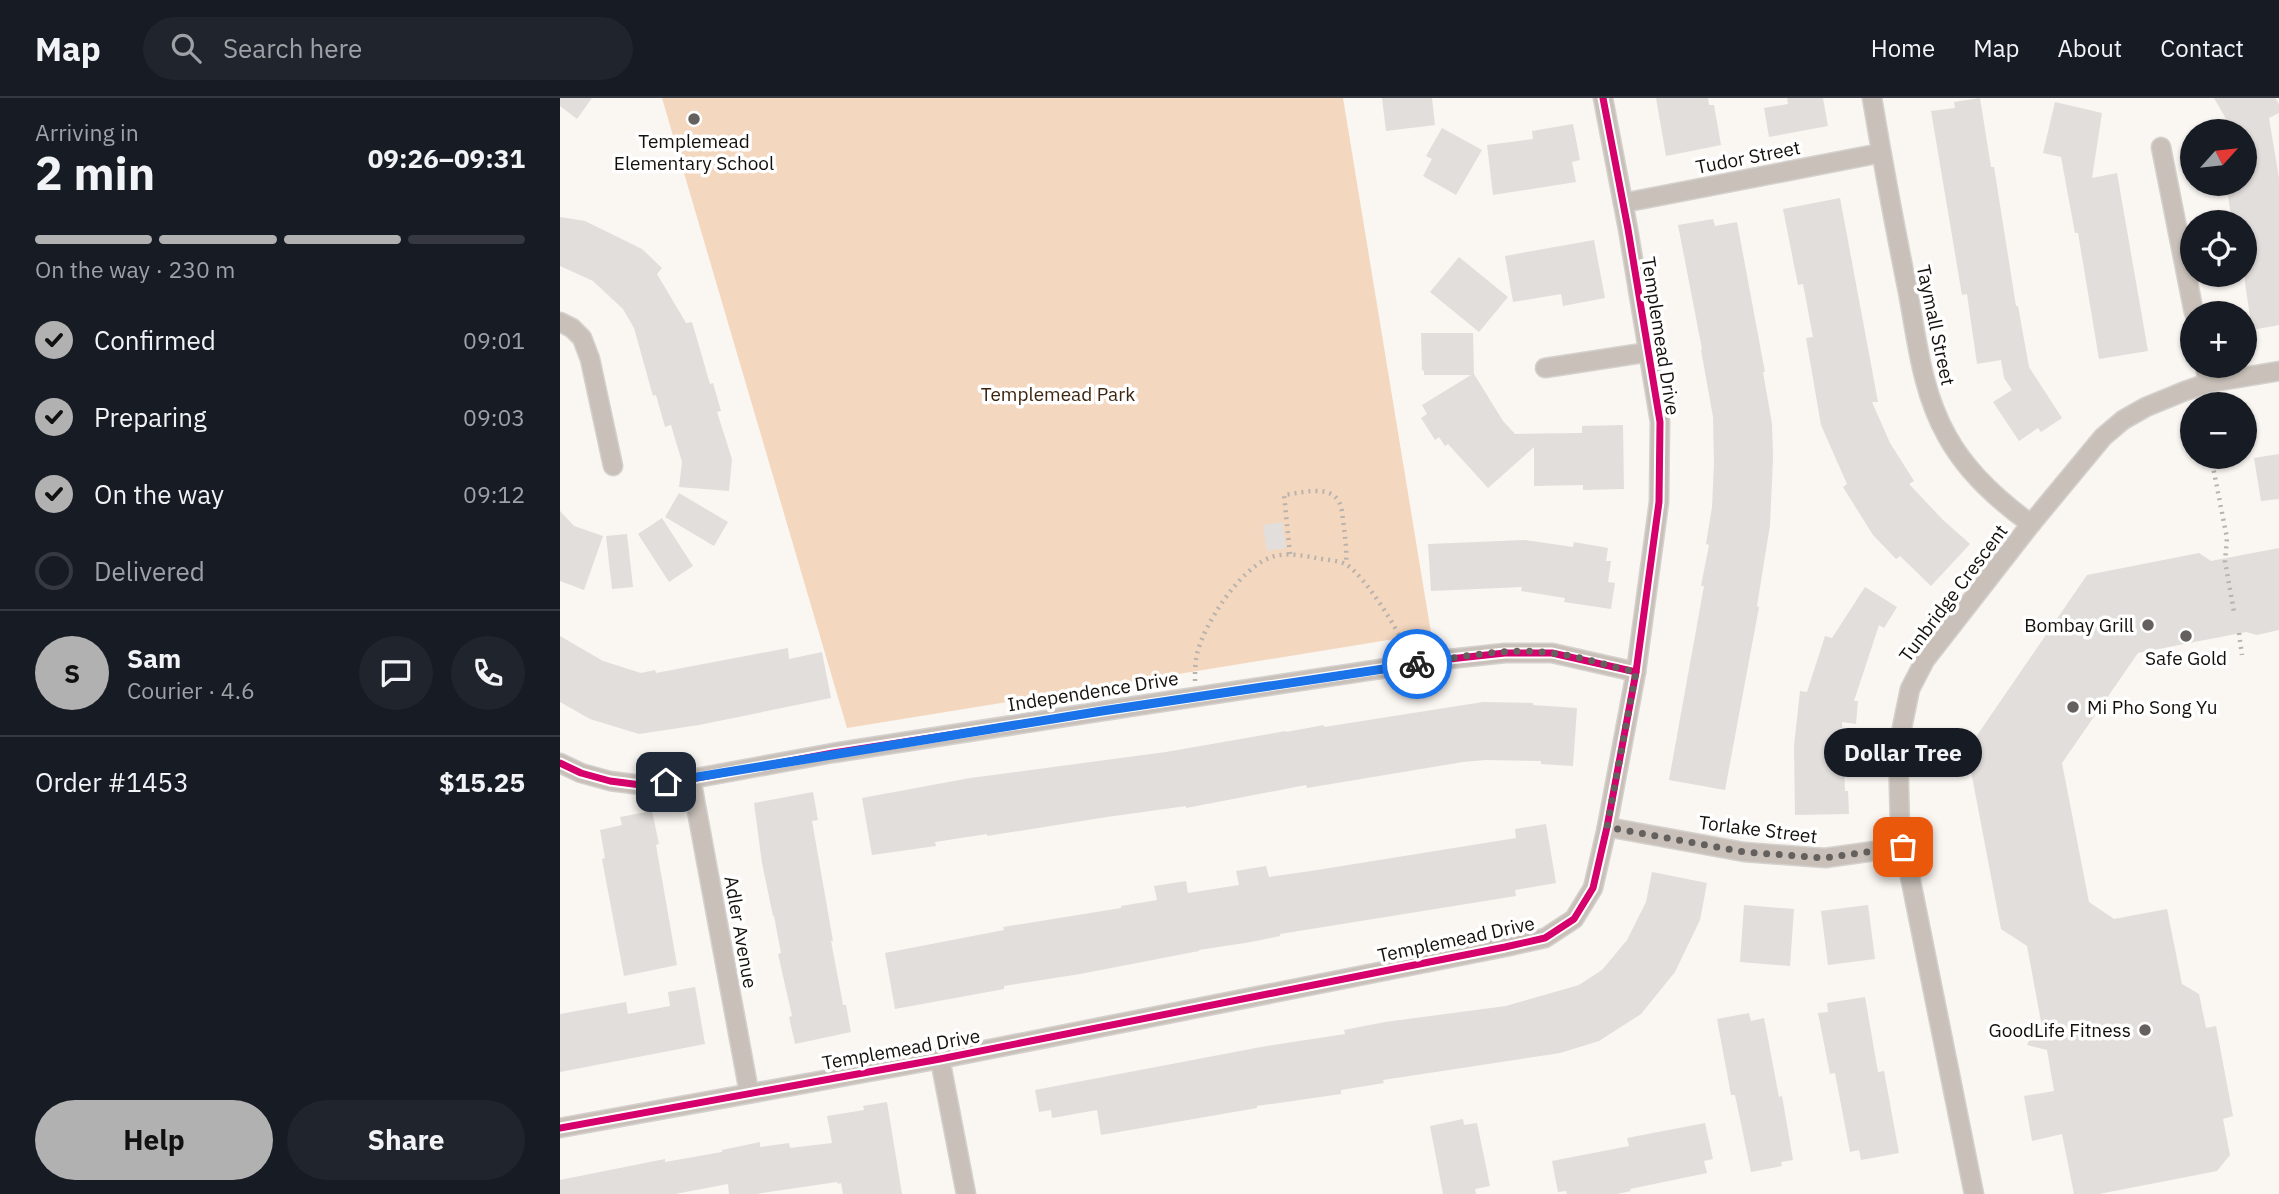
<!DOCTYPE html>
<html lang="en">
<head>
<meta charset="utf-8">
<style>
  body { margin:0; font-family:"IBM Plex Sans",sans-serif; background:#20242c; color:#f1f3f6; height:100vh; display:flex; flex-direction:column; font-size:26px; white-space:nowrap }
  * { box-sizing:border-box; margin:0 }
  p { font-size:23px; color:#9ea1a6 }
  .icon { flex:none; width:38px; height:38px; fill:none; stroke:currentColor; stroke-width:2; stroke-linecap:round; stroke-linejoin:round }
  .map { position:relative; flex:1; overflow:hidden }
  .drawer { display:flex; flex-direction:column; background:#171b24; width:560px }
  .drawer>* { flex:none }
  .needle { width:46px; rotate:63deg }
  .tools { position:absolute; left:1620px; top:21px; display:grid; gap:14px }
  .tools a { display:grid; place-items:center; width:77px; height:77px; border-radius:50%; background:#171b24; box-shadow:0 2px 5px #0004; font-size:35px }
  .pin { position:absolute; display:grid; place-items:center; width:60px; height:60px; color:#fff; margin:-30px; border-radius:14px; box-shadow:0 4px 10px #0006 }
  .courier { position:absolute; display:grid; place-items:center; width:70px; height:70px; margin:-35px; border:5px solid #1a73e8; border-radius:50%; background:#fff; color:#222; box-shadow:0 2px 9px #0007 }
  .bubble { position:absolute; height:49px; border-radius:24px; background:#171b24; box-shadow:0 2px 5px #0004; font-size:23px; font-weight:700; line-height:49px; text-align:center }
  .overview em { font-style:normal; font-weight:700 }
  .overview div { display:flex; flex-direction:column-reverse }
  .overview { display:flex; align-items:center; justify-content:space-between; height:119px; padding:0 35px }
  h1 { font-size:46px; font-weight:700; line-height:52px }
  .bar { display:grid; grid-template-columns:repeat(4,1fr); gap:10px 7px; align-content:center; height:84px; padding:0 35px }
  .bar i { height:9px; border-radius:5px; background:#363941 }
  .bar .selected { background:#b2b1b1 }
  .bar p { grid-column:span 4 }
  .line { display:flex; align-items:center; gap:18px; padding:0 35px; border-top:2px solid #363941 }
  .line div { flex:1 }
  .round { display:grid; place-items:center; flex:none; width:74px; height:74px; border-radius:37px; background:#20242c }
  ol { padding:0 35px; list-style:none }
  li { display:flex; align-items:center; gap:21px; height:77px }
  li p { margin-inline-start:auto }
  li .icon { padding:7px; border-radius:50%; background:#b2b1b1; color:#111; stroke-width:4 }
  li:last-child { color:#9ea1a6 }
  li i { width:38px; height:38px; border:4px solid #363941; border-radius:50% }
  .primary-button { display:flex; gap:14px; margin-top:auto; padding:14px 35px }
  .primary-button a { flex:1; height:80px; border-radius:42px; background:#b2b1b1; color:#111; font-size:28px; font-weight:700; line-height:80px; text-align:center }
  .primary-button a+a { background:#20242c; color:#f1f3f6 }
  header { display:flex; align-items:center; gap:42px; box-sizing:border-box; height:98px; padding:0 35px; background:#171b24; border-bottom:2px solid #363941 }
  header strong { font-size:33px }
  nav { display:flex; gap:38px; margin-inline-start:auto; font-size:24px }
  .search { width:490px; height:63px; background:#20242c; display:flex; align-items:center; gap:18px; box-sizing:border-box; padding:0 24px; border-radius:38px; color:#9ea1a6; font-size:26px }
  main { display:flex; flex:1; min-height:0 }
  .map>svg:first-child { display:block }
</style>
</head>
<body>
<header>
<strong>Map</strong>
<div class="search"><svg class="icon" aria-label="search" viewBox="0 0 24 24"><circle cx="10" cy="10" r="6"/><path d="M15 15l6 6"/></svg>Search here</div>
<nav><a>Home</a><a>Map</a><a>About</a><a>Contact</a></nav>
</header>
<main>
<section class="drawer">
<div class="overview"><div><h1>2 min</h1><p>Arriving in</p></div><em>09:26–09:31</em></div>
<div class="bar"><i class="selected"></i><i class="selected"></i><i class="selected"></i><i></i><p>On the way · 230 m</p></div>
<ol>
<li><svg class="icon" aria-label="check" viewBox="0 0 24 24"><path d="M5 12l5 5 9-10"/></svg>Confirmed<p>09:01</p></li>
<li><svg class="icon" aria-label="check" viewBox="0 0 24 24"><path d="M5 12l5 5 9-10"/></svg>Preparing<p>09:03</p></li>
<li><svg class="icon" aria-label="check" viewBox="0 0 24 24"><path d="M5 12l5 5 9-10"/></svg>On the way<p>09:12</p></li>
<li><i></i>Delivered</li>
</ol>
<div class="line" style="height:126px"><b class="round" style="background:#b2b1b1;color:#111">S</b><div><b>Sam</b><p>Courier · 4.6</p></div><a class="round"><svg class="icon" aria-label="chat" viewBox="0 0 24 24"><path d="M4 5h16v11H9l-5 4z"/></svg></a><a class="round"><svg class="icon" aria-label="phone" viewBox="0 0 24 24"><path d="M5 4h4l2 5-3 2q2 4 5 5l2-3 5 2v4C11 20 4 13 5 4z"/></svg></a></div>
<div class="line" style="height:91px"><div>Order #1453</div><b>$15.25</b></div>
<div class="primary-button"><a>Help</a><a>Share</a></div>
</section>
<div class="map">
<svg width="1719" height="1096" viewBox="0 0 1719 1096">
  <rect width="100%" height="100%" fill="#faf6f2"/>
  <path fill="#f4d7bf" d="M102,0H783L871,535L287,630Z"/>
  <g fill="#e2dedb">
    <path d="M0,0H32L17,21L0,8Z"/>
    <path d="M822,0H872L875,27L826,33Z"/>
    <path d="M1096,0H1148L1149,7H1154L1161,47L1106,58Z"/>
    <path d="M1227,0H1263L1268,28L1209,39L1204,10L1228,6Z"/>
    <path d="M1420,0L1431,69H1434L1456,208H1458L1469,269L1502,320L1481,334L1478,330L1459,343L1433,304L1452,292L1444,280L1441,262L1417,266L1407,196L1402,197L1371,13L1395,10L1394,4Z"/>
    <path d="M1654,0H1715L1719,6V15L1709,20L1719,80V227L1692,232L1685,185V124H1672L1666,86H1685V33H1673Z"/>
    <path d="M1495,4L1542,15L1532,80L1557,75L1588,253L1539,261L1518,135H1515L1501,59L1483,55Z"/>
    <path d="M1013,26L1020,62L1012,64L1016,84L933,97L927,47L973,41L972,33Z"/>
    <path d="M882,30L922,52L896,97L863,78L872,61L866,58Z"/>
    <path d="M1280,100L1318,304H1312L1330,345L1354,383L1349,386L1383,422L1410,446L1371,488L1340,458L1336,461L1313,437L1283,389L1287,386L1261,327L1246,240L1253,239L1243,186L1238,187L1223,111Z"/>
    <path d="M0,119L25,123L82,151L102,170L97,176L126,225L132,224L150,286L153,285L161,313L157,314L172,361L169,393L119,389L122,364L111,327L105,329L96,297L93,298L74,230L63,211L33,183L0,168Z"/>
    <path d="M1153,121L1155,128L1177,124L1205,274H1203L1212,326L1213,360L1210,427L1197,508L1199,509L1165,692L1109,682L1144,488H1141L1149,447L1146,446L1152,409L1154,366L1153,319L1141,252L1142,251L1118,127Z"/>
    <path d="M1034,142L1045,200L1003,208L1001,196L953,204L945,158Z"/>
    <path d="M899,159L948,199L919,234L870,194Z"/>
    <path d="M861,235H913L914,276L943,323L955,336L1022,335V328L1063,327L1064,391L1023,392V387L974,388V349L928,390L888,346L885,348L879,339L875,342L861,320L867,316L862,307L911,277H864V272L862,273Z"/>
    <path d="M1719,356V401L1701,403L1694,360Z"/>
    <path d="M119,395L168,424L154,448L105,419Z"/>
    <path d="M0,413L14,428L43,438L24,492L0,483Z"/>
    <path d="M102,420L133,468L109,484L78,436Z"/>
    <path d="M722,424L726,450L707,453L703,427Z"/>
    <path d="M67,436L73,489L52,491L46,438Z"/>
    <path d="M965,442L1013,449L1014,444L1048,450L1046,463H1051L1048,484L1055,485L1051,511L1004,504L1005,500L961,493L962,489L871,493L868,446Z"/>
    <path d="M1719,450V532L1697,537L1686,534L1578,555L1502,665L1529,804L1554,821L1607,811L1622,886L1639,896L1646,930L1656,928L1673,1018L1663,1021L1670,1057L1657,1073L1539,1096H1514L1502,1036L1472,1043L1464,998L1494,993L1487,952L1467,947L1474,931L1482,929L1467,848L1441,831L1407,652L1527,477L1639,455L1651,463Z"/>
    <path d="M1305,489L1337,509L1324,530L1319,527L1294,603H1298L1296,626L1282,624L1285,693H1288L1289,716L1235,717L1234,648L1240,593L1247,594L1265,538L1272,540Z"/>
    <path d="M0,538L43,563L81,575L95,572L96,575L228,550L229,561L262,554L271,600L139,627L79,636L30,621L0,604Z"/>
    <path d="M923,604L973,605V607L1017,610L1013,668L981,666V663L926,662L903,664L747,690L746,687L626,710V708L547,719L427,738V736L375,744L376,748L312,757L302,700L410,680L606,654L726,633V634L764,627V629Z"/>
    <path d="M253,694L258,722L252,723L273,843H271L283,907H286L291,934L235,946L229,919L232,918L218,856L221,855L214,818H213L202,765L194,705Z"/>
    <path d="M92,713L99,746L96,747L117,867L64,878L42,761L45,760L40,732L62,727L60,719Z"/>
    <path d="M986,726L996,785L955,792L956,798L720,836V838L691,844L639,852V853L520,876L444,888V891L335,911L325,855L444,832L443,829L561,810V808L597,802L594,788L626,783L628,795L679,787L676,773L706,768L709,779L751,773L956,740L955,731Z"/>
    <path d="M1092,774L1147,785L1140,822L1115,874L1081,916L1039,943L1000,955L823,982L824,985L781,992V996L697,1008V1010L541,1037L537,1012L492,1020L491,1012L479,1014L475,992L701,949L785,936L784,932L825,924L946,908L1019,887L1042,872L1067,842L1086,804Z"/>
    <path d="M1184,807L1234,811L1230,868L1180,864Z"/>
    <path d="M1308,807L1315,861L1268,867L1261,813Z"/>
    <path d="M135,889L145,946L0,974V916L66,904L68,916L110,908L108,894Z"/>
    <path d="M1305,899L1318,974L1324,973L1339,1055L1301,1062L1299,1052L1290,1054L1275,975L1270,976L1258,915L1268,914L1267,905Z"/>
    <path d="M1189,915L1191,923L1204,920L1219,999L1222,998L1233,1062L1221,1064L1222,1068L1191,1074L1175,997H1171L1157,921Z"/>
    <path d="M327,1004L342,1096H283L281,1085L278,1086L277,1084L196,1096H169L168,1086L115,1096H0V1082L105,1061V1064L162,1054V1052L200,1044V1049L229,1045L230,1050L272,1045L267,1018L304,1012L303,1008Z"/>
    <path d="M903,1021L904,1027L917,1025L930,1088L915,1091L916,1096H883L870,1028Z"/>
    <path d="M1145,1025L1153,1061L1144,1063L1147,1075L1070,1091L1071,1093L1057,1096H1007L1006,1093L998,1094L992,1063L1069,1048L1067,1040Z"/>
  </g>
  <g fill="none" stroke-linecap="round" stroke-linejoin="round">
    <defs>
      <g id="street">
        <path d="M1312,0C1323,65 1335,130 1348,194C1357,243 1362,294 1387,338C1406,373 1439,403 1471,426"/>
        <path d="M1601,49L1634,215"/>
        <path d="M1063,105L1321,55"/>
        <path d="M0,224L12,230L22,240L30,261L53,368"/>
        <path d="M1645,268L1648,285"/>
        <path d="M985,270L1089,254"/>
        <path d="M0,665L21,675L50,683L81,687L131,681L273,655L569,609L880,562L945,555H992L1076,574"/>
        <path d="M131,681L189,994"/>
        <path d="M1047,729L1184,754L1265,760L1343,749"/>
        <path d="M380,961L406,1096"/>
        <path d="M0,1030L380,961L945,849L985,840L1014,821L1033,790L1047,729L1076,574L1099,404L1100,324L1068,131L1043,0"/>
        <path d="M1414,1096L1340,729L1338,649L1350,591L1365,562L1471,426L1543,339L1563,322L1586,309L1625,293L1648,285L1719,273"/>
      </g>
    </defs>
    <use href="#street" stroke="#d4d1ce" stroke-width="21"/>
    <g stroke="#b9b3ae" stroke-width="4.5" stroke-dasharray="2 5" stroke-linecap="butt">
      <path d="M1651,359L1667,440L1665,463L1674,514"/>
      <path d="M730,456L724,397C739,395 767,387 777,401C782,407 782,415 783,422C785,438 787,450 786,466"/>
      <path d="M1679,535L1682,557"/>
      <path d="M635,583C635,574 635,565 637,556C644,526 679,472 709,460C723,454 741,457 756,460C765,462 780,462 787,467C805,479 836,528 845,549"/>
    </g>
    <use href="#street" stroke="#c8c0b9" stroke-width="18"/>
    <defs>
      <g id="cycleway">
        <path d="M0,665L21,675L50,683L81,687L131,681L273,655L569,609L880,562L945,555H992L1076,574"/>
        <path d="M0,1030L380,961L945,849L985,840L1014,821L1033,790L1047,729L1076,574L1099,404L1100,324L1068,131L1043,0"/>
      </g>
    </defs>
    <use href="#cycleway" stroke="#fff" stroke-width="11"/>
    <use href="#cycleway" stroke="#d6006c" stroke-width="7"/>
  </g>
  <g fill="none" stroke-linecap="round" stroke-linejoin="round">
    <path stroke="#64605d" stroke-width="7" stroke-dasharray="0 12.6" d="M857,566C900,559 947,549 991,555C1020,558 1048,568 1076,574L1047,729L1184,754L1265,760L1343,749"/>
    <path stroke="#1a73e8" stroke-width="9" d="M106,684L542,613L857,566"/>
  </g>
  <g fill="#64605d" stroke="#fff" stroke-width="2.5">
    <circle cx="134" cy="21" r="7"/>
    <circle cx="1588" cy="527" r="7"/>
    <circle cx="1626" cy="538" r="7"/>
    <circle cx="1513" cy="609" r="7"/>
    <circle cx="1585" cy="932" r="7"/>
  </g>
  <g text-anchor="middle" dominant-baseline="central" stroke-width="7" stroke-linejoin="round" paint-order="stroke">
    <g font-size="19" fill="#14100d" stroke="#fff">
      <text x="134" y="43">Templemead<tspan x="134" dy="22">Elementary School</tspan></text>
      <text x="1574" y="527" text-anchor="end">Bombay Grill</text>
      <text x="1626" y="560">Safe Gold</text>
      <text x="1527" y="609" text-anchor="start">Mi Pho Song Yu</text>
      <text x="1571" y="932" text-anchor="end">GoodLife Fitness</text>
    </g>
    <g font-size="19" fill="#14100d" stroke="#fff">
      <text transform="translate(1188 59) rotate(-11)">Tudor Street</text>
      <text transform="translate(1376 227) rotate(78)">Taymall Street</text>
      <text transform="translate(1101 238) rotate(81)">Templemead Drive</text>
      <text transform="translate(1393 495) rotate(-53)">Tunbridge Crescent</text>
      <text transform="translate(533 593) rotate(-9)">Independence Drive</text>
      <text transform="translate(1198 731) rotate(7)">Torlake Street</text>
      <text transform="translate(181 834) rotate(80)">Adler Avenue</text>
      <text transform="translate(896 841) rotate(-12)">Templemead Drive</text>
      <text transform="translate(341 951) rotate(-10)">Templemead Drive</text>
    </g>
    <g font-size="19" fill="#3c240e" stroke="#fff">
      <text x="498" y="296">Templemead Park</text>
    </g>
  </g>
</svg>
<div class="tools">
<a><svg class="needle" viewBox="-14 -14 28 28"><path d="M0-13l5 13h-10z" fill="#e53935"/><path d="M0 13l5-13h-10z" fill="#9ea1a6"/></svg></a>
<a><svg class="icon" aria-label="locate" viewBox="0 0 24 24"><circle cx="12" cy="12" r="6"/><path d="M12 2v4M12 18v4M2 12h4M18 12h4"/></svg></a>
<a>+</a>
<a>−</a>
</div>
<div class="pin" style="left:1343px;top:749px;background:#ea580c"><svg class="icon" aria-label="bag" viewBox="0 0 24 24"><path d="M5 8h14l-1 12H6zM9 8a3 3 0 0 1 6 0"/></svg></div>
<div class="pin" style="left:106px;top:684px;background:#1f2937"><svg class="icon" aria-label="home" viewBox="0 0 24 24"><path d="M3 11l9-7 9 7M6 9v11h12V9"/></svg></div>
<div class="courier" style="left:857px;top:566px"><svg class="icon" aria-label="bike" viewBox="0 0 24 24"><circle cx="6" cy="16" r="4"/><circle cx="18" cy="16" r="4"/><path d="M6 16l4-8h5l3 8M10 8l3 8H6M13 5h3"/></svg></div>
<div class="bubble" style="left:1264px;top:630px;width:158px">Dollar Tree</div>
</div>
</main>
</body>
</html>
